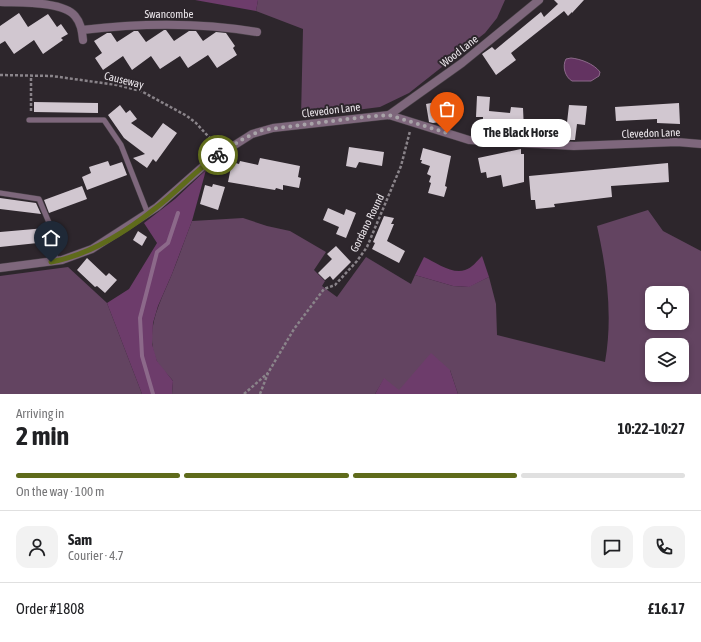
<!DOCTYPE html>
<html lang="en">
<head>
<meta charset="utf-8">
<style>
  body { margin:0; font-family:"Asap Condensed",sans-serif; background:#f2f2f2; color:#202124; height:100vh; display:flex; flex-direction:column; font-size:15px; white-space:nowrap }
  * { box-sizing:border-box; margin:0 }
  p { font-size:13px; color:#757577 }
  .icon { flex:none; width:22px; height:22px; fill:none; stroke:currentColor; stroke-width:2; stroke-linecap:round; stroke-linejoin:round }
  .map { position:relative; height:394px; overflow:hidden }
  .side { display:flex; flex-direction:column; background:#fff; flex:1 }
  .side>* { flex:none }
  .buttons { position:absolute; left:645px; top:286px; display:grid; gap:8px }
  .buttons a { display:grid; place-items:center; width:44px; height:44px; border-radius:8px; background:#fff; box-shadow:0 2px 6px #0003; font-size:20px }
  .pin { position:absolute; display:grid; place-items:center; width:34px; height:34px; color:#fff; margin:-41px -17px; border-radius:50% 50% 50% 0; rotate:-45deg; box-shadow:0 0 4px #0007 }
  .pin .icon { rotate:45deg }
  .courier { position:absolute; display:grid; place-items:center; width:40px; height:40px; margin:-20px; border:3px solid #5f6b1b; border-radius:50%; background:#fff; color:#222; box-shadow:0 1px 5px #0007 }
  .bubble { position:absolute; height:28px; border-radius:12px; background:#fff; box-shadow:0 2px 6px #0003; font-size:13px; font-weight:700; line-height:28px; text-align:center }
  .headline em { font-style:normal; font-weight:700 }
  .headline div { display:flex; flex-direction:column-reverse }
  .headline { display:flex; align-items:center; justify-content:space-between; height:68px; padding:0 16px }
  h1 { font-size:26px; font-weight:700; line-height:30px }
  .bar { display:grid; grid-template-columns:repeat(4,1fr); gap:6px 4px; align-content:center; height:48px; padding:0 16px }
  .bar i { height:5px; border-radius:3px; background:#e0e0e0 }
  .bar .selected { background:#5f6b1b }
  .bar p { grid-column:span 4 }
  .line { display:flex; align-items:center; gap:10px; padding:0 16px; border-top:1px solid #e0e0e0 }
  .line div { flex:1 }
  .round { display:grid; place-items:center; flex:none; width:42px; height:42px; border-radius:12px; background:#f2f2f2 }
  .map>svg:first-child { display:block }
</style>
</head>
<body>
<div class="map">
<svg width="701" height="394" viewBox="0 0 701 394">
  <rect width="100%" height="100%" fill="#2d262c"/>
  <g fill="#634461" fill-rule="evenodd">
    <path d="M258,0H505L497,18L485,33L409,93L380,107L301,117L303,29L256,11Z"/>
    <path d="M648,210L663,231L701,251V394H458L450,370L399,391L384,379L375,394H172L173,381C168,374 159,367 156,359C144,329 161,301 172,274C179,257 185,239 192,221L243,218L267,226L290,231L326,252L314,270L325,281L322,286L337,297L366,257L411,284L415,275L453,286L468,287L489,277L496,304L497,335L605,362C613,317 607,270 597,226ZM652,293H682V323H652ZM652,345H682V375H652Z"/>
    <path d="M68,267L107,303L142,394H0V276Z"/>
  </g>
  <g fill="#6d3c6b">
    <path d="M195,0H258L256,11Z"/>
    <path d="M206,170L192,221L172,274L158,306L153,323L152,344L157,361L173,381L172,394H142L107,303L129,289L157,243L144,223L175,199Z"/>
    <path d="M482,256L489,277L469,287L453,286L415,275L424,257C435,262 453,275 465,270C472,268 477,261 482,256Z"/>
    <path d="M431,353L450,370L458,394H375L384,378L399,390Z"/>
  </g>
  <path fill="#633361" stroke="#8c698a" d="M571,58C581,59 594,64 600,72L599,76L591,81H572C565,77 562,66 566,59Z"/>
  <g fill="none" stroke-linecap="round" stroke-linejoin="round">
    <path stroke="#8c698a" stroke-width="4" d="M153,394L142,356L140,318L157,252L168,243L178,213"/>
  </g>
  <g fill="#d1c7d0">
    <path d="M554,0H584L572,13V12L568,16L564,11L511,53L516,60L496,75L482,54L492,47L495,50L541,12L544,17L558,4Z"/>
    <path d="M19,13L28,27L48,14L57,27L61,24L68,34L61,38L63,40L43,54L34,40L14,54L5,41L0,44V26Z"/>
    <path d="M164,30H166L174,41L189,31H196L203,41L216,32L226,33L235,46L233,48L237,55L217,68L208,55L188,68L180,56L160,69L151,56L132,70L123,56L103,70L95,58L102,53L94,41L107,33H111L117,42L134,31H138L146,42Z"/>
    <path d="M477,96L490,97L489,111L510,113L511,107L523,108L524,130H522V138L482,135L483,117H476Z"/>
    <path d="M441,101L445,121L433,123L429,122L426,104Z"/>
    <path d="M34,102L98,103V113L34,112Z"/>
    <path d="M679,103L680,124L657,123V119L616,121L615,107Z"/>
    <path d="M120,105L126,113L130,110L137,119L131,123L152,138L163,123L177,133L156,162L153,159L147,168L133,158L145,154L124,138L108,115Z"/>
    <path d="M569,105L587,106L585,125L577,124L575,140H565Z"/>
    <path d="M349,147L384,152L382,166L359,162L356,168L346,166Z"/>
    <path d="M423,148L451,156L445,186L447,187L444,197L428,193L431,183L429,182L431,176L427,174L430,166L421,163L422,160H420Z"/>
    <path d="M521,149V154H524V182L503,187L501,175L487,178L486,172L481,173L478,158Z"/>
    <path d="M260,158L300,166L298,177L301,178L299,188L283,185V190L276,188L275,190L228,182L232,162L239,164L240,161L258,165Z"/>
    <path d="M108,161L110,166L122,162L127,175L87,190L82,177L91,173L89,167Z"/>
    <path d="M668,163L669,182L611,186L612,197L554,204L555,207L536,209L535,200H531L529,176Z"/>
    <path d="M213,184L225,187L218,210L200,204L205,185L212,187Z"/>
    <path d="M82,186L87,199L49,213L44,200Z"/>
    <path d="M0,198L36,203L41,214L0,209Z"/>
    <path d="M328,208L344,215L346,209L356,213L346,238L336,234L339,227L323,220Z"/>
    <path d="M384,216L394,218L391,224H394L387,241L405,251L399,263L372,249L375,243L373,242Z"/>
    <path d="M46,228L47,242L0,247V232Z"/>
    <path d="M138,231L147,237L142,246L133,240Z"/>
    <path d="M336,246L351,262L333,280L330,276L325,280L318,273L332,259L327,254Z"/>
    <path d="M87,258L106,276L109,273L117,280L105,293L97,286L95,287L77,270Z"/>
  </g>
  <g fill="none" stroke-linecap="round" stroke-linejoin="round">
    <defs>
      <g id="lane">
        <path d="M29,120H104L121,145L148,214"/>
        <path d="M0,193L39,199L50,225L56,261"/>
      </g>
      <g id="street">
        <path d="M0,2C19,3 63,1 75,16C81,23 82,31 83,40"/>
        <path d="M82,30C140,23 199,22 257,32"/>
        <path d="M389,115L462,63L539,0"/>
        <path d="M0,268L62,260L92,249L157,207L208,162L252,134L273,128L389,115L469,140L574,146L677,142L701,144"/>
      </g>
    </defs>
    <use href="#lane" stroke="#484147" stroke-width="6"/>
    <use href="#street" stroke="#484147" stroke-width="9"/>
    <g stroke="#8a848a" stroke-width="2.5" stroke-dasharray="3 2" stroke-linecap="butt">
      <path d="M0,75L52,76L117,85L141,91L187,116L196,123L217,146"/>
      <path d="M31,111V76"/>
      <path d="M244,394L268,373"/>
      <path d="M260,394L268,373L294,329L324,289L335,285L357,261L367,247L401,166L410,131"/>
    </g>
    <use href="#lane" stroke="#7e677c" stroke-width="5"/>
    <use href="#street" stroke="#7e677c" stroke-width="8"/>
  </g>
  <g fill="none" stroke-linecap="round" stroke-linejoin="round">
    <path stroke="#a8a3a8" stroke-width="4" stroke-dasharray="0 7.2" d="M218,155L243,139L262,130L364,117L389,115L447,133"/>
    <path stroke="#5f6b1b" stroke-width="5" d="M51,262C90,255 126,232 157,207C178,191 196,170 218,155"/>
  </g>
  <g text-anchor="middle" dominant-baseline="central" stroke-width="4" stroke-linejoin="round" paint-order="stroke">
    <g font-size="11" fill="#ebe6eb" stroke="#2d262c">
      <text x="169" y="14">Swancombe</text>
      <text transform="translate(459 51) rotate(-38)">Wood Lane</text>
      <text transform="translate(124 80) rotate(14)">Causeway</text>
      <text transform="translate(331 110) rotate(-7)">Clevedon Lane</text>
      <text transform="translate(651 133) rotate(-2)">Clevedon Lane</text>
      <text transform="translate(367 223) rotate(-64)">Gordano Round</text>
    </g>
  </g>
</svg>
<div class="buttons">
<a><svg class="icon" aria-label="locate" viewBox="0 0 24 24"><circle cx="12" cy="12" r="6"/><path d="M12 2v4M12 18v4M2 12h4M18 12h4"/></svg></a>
<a><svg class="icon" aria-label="layers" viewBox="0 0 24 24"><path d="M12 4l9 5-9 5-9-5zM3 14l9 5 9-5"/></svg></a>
</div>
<div class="pin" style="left:447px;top:133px;background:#ea580c"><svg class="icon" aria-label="bag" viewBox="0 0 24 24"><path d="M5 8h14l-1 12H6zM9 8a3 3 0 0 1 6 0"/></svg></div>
<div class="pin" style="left:51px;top:262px;background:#1f2937"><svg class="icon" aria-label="home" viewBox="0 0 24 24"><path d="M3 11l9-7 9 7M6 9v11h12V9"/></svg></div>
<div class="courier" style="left:218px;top:155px"><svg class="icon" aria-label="bike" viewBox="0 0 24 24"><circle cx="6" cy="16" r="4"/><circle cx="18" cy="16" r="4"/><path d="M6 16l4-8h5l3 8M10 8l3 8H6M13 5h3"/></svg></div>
<div class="bubble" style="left:471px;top:119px;width:100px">The Black Horse</div>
</div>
<section class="side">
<div class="headline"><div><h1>2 min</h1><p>Arriving in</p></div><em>10:22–10:27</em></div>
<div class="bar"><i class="selected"></i><i class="selected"></i><i class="selected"></i><i></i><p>On the way · 100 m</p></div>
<div class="line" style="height:72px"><a class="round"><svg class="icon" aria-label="person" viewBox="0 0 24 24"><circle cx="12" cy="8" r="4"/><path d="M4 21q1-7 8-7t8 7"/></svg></a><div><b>Sam</b><p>Courier · 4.7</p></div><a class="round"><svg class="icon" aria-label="chat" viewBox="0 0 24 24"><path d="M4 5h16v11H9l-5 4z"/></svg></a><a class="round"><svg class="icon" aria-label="phone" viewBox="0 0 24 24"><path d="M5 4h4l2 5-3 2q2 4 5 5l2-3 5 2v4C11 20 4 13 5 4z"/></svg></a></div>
<div class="line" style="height:52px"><div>Order #1808</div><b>£16.17</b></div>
</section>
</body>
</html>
